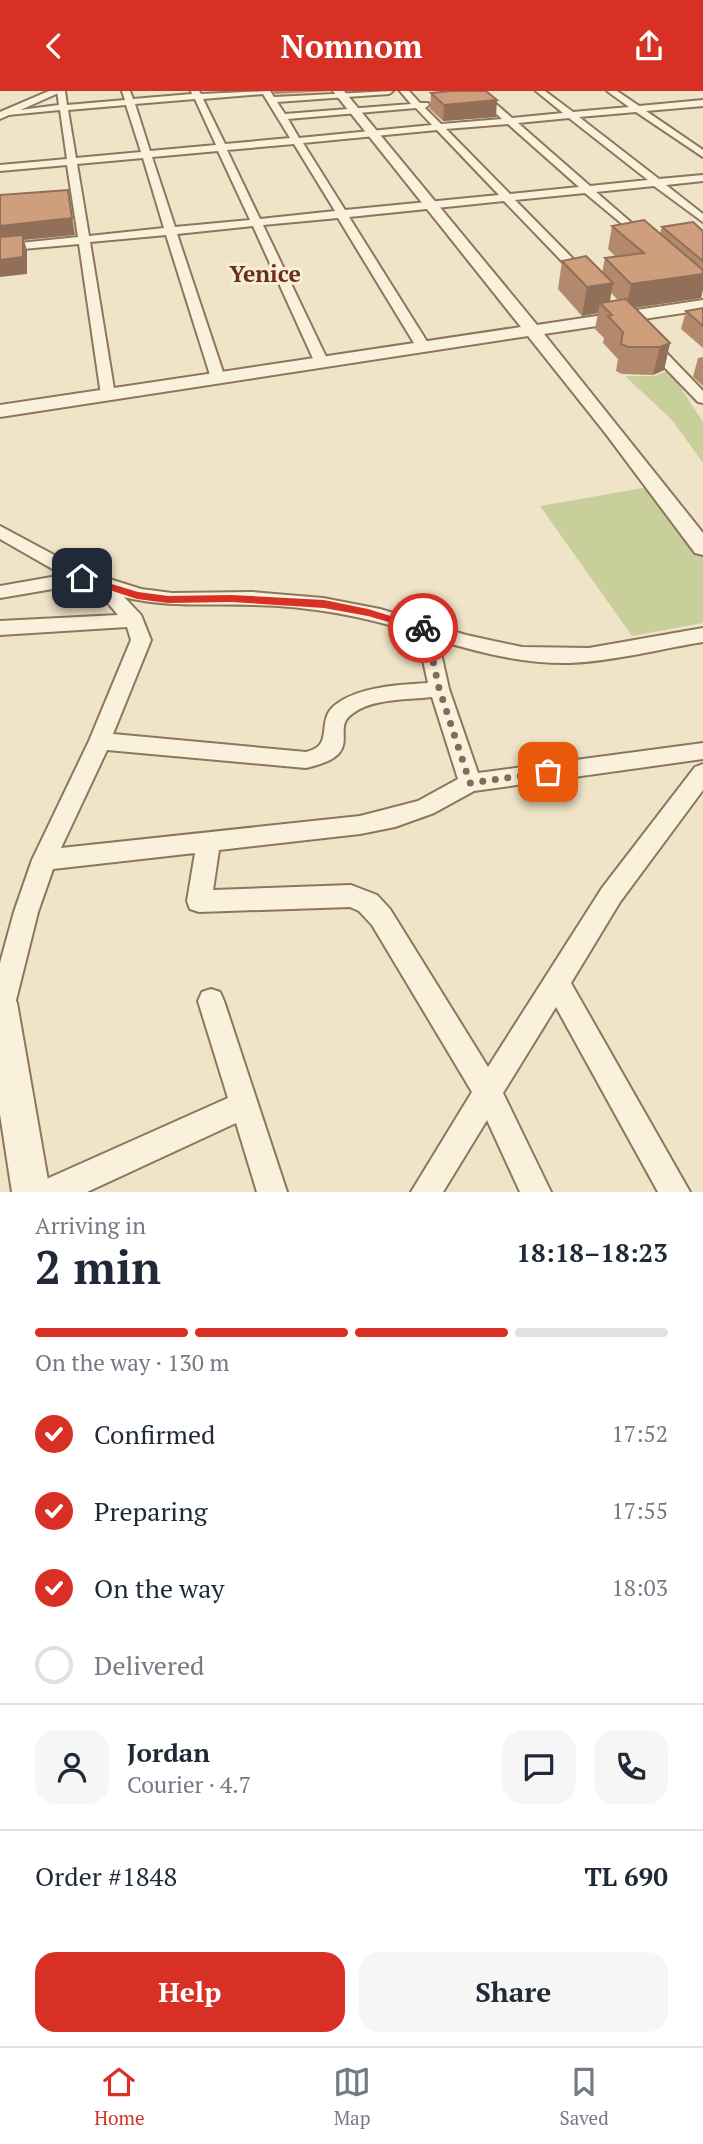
<!DOCTYPE html>
<html lang="en">
<head>
<meta charset="utf-8">
<style>
  body { margin:0; font-family:"PT Serif",serif; background:#f6f6f7; color:#1f2937; height:100vh; display:flex; flex-direction:column; font-size:26px; white-space:nowrap }
  * { box-sizing:border-box; margin:0 }
  p { font-size:23px; color:#747a83 }
  .icon { flex:none; width:38px; height:38px; fill:none; stroke:currentColor; stroke-width:2; stroke-linecap:round; stroke-linejoin:round }
  .map { position:relative; height:1101px; overflow:hidden }
  .sheet { display:flex; flex-direction:column; background:#fff; flex:1 }
  .sheet>* { flex:none }
  .pin { position:absolute; display:grid; place-items:center; width:60px; height:60px; color:#fff; margin:-30px; border-radius:14px; box-shadow:0 4px 10px #0006 }
  .courier { position:absolute; display:grid; place-items:center; width:70px; height:70px; margin:-35px; border:5px solid #d93025; border-radius:50%; background:#fff; color:#222; box-shadow:0 2px 9px #0007 }
  .headline em { font-style:normal; font-weight:700 }
  .headline div { display:flex; flex-direction:column-reverse }
  .headline { display:flex; align-items:center; justify-content:space-between; height:119px; padding:0 35px }
  h1 { font-size:46px; font-weight:700; line-height:52px }
  .bar { display:grid; grid-template-columns:repeat(4,1fr); gap:10px 7px; align-content:center; height:84px; padding:0 35px }
  .bar i { height:9px; border-radius:5px; background:#e0e1e3 }
  .bar .on { background:#d93025 }
  .bar p { grid-column:span 4 }
  .line { display:flex; align-items:center; gap:18px; padding:0 35px; border-top:2px solid #e0e1e3 }
  .line div { flex:1 }
  .round { display:grid; place-items:center; flex:none; width:74px; height:74px; border-radius:21px; background:#f6f6f7 }
  ol { padding:0 35px; list-style:none }
  li { display:flex; align-items:center; gap:21px; height:77px }
  li p { margin-inline-start:auto }
  li .icon { padding:7px; border-radius:50%; background:#d93025; color:#fff; stroke-width:4 }
  li:last-child { color:#747a83 }
  li i { width:38px; height:38px; border:4px solid #e0e1e3; border-radius:50% }
  .primary-button { display:flex; gap:14px; margin-top:auto; padding:14px 35px }
  .primary-button a { flex:1; height:80px; border-radius:21px; background:#d93025; color:#fff; font-size:28px; font-weight:700; line-height:80px; text-align:center }
  .primary-button a+a { background:#f6f6f7; color:#1f2937 }
  header { display:flex; justify-content:space-between; align-items:center; height:91px; padding:0 35px; background:#d93025; color:#fff; font-size:32px; font-weight:700 }
  .dock { display:flex; justify-content:space-around; align-items:center; height:98px; border-top:2px solid #e0e1e3; background:#fff; font-size:19px; color:#747a83 }
  .dock a { display:grid; justify-items:center; gap:4px }
  .dock .on { color:#d93025 }
  .map>svg:first-child { display:block }
</style>
</head>
<body>
<header><svg class="icon" aria-label="back" viewBox="0 0 24 24"><path d="M15 5l-7 7 7 7"/></svg>Nomnom<svg class="icon" aria-label="share" viewBox="0 0 24 24"><path d="M12 15V3M7 8l5-5 5 5M5 13v7h14v-7"/></svg></header>
<div class="map">
<svg width="703" height="1101" viewBox="0 0 703 1101">
  <rect width="100%" height="100%" fill="#f0e4c8"/>
  <g fill="#c9cf9b">
    <path d="M669,279L703,331V372L672,329L625,285H655Z"/>
    <path d="M649,396L703,466V532L632,545L540,415Z"/>
  </g>
  <g fill="none" stroke-linecap="round" stroke-linejoin="round">
    <defs>
      <g id="minor">
        <path d="M57,0H65L67,14L125,9L122,0H130L133,8L192,3L191,0H199L201,3L270,0L274,6L393,0L389,3L277,11L285,23L411,13L400,0H409L420,12H428L429,14L425,17L441,33L502,28L472,0H481L512,27L563,22L536,0H545L573,21L629,16L607,0H617L639,15L703,9V15L646,20L703,59V66L636,21L579,26L659,88L703,84V90L666,94L703,123V131L654,95L596,101L649,147V151L645,152L585,102L515,109L589,184V190H581L504,110L349,126L431,257L424,261L417,257L338,127L263,134L329,272L322,276L315,272L253,135L177,143L225,287L218,291L211,287L166,144L90,151L115,304L108,308L101,304L79,153L0,160V154L78,146L67,74L0,80V74L67,68L60,19L8,24L4,21L59,14ZM263,3L290,47L225,53L203,8ZM195,8L216,54L150,60L135,13ZM126,14L141,61L76,67L68,19ZM416,17L432,34L299,47L288,28ZM569,27L648,89L590,95L518,32ZM508,33L579,96L510,103L446,38ZM437,39L499,104L345,119L303,52ZM294,53L335,120L260,128L227,59ZM218,60L250,129L175,136L152,66ZM143,67L164,137L89,145L77,73Z"/>
        <path d="M648,247L653,248L703,300V312L698,311L643,254V248Z"/>
        <path d="M0,435L84,480L141,498L172,502L252,501L323,507L380,518L466,544L522,556L589,557L703,537V551C659,558 615,570 570,572C525,573 481,562 438,549L449,598L478,682L703,652V668L474,700L434,722L395,736L360,743L219,759L213,799L351,794L377,804L390,818L488,976L602,797L695,676L703,673V699L620,811L571,892L690,1101H658L556,916L503,1002L551,1101H520L487,1029L443,1101H411L472,1001L372,834L359,820L350,816L199,821L190,818L187,810L195,762L53,778L38,821L14,917L10,926L0,929V872L14,821L32,769L89,650L131,549L127,536L0,544V530L118,524L96,498L82,493L0,507V495L63,484L0,448ZM124,506C167,517 209,512 253,514C310,515 363,525 417,542L428,592C400,594 362,595 338,612C313,628 337,654 306,661L113,643L151,549L141,524ZM432,606L458,688L418,710L360,725L61,757L107,659L306,677C368,663 329,639 352,623C372,607 407,609 432,606Z"/>
        <path d="M211,898L220,901L224,910L287,1101H257L236,1032L87,1101H38L42,1090L228,1007L198,910L202,901Z"/>
      </g>
      <g id="tertiary">
        <path d="M49,0H63L0,28V21Z"/>
        <path d="M333,0H344L537,234L703,209V219L544,243L703,442V464L695,462L606,343L528,245L0,326V314L521,236Z"/>
        <path d="M0,896L12,901L17,912L50,1101H12L0,1023Z"/>
      </g>
    </defs>
    <use href="#minor" stroke="#8d765c" stroke-width="4"/>
    <use href="#tertiary" stroke="#8d765c" stroke-width="4"/>
    <use href="#minor" fill="#faf1dc" fill-rule="evenodd"/>
    <use href="#tertiary" fill="#faf1dc" fill-rule="evenodd"/>
  </g>
  <g fill="#b2896c" fill-rule="evenodd">
    <path d="M272,0H331L275,3Z"/>
    <path d="M431,2L496,26L443,30L430,18Z"/>
    <path d="M612,135L660,143L662,136L703,140V198L701,207L634,217L670,252L664,279L653,284L622,283L616,280L618,268L603,252L604,247L595,238L598,222L582,225L558,198L562,170L602,182L605,167L616,166L608,158ZM611,202L618,209L610,210Z"/>
    <path d="M703,217V257L681,238L686,220Z"/>
    <path d="M703,266V295L693,286L698,267Z"/>
  </g>
  <g fill="#916f58">
    <path d="M497,9L496,26L443,30L444,14Z"/>
    <path d="M68,99L75,144L24,149L27,160V183L0,186V135Z"/>
    <path d="M703,183V198L701,207L626,218L631,193Z"/>
    <path d="M613,192L608,220L600,212L598,222L582,225L587,196Z"/>
    <path d="M670,252L664,279L653,284L660,256Z"/>
  </g>
  <g fill="#cf9f7d" stroke="#916f58" stroke-width="2">
    <path d="M452,0H486L497,9L444,14L431,2Z"/>
    <path d="M68,99L72,127L0,135V104Z"/>
    <path d="M644,129L703,179V183L631,193L605,167L644,162L612,135Z"/>
    <path d="M693,131L703,140V170L662,136Z"/>
    <path d="M23,144V166L0,169V146Z"/>
    <path d="M586,165L613,192L587,196L562,170Z"/>
    <path d="M626,208L670,252L660,256H628L621,253L623,241L608,225L612,224L600,212Z"/>
    <path d="M703,217V235L686,220Z"/>
  </g>
  <path fill="#d93025" d="M82,484L138,501L168,505L231,504L324,509L368,518L429,537L423,541L368,525L324,517L231,511L168,512L137,508L79,489L77,487Z"/>
  <g fill="none" stroke-linecap="round" stroke-linejoin="round">
    <path stroke="#7c6e5b" stroke-width="7" stroke-dasharray="0 12.6" d="M423,537L426,538L439,597L470,692L548,681"/>
  </g>
  <g text-anchor="middle" dominant-baseline="central" stroke-width="6" stroke-linejoin="round" paint-order="stroke">
    <g font-size="23" font-weight="bold" fill="#6b2e1e" stroke="#f7eed8">
      <text x="265" y="182">Yenice</text>
    </g>
  </g>
</svg>
<div class="pin" style="left:548px;top:681px;background:#ea580c"><svg class="icon" aria-label="bag" viewBox="0 0 24 24"><path d="M5 8h14l-1 12H6zM9 8a3 3 0 0 1 6 0"/></svg></div>
<div class="pin" style="left:82px;top:487px;background:#1f2937"><svg class="icon" aria-label="home" viewBox="0 0 24 24"><path d="M3 11l9-7 9 7M6 9v11h12V9"/></svg></div>
<div class="courier" style="left:423px;top:537px"><svg class="icon" aria-label="bike" viewBox="0 0 24 24"><circle cx="6" cy="16" r="4"/><circle cx="18" cy="16" r="4"/><path d="M6 16l4-8h5l3 8M10 8l3 8H6M13 5h3"/></svg></div>
</div>
<section class="sheet">
<div class="headline"><div><h1>2 min</h1><p>Arriving in</p></div><em>18:18–18:23</em></div>
<div class="bar"><i class="on"></i><i class="on"></i><i class="on"></i><i></i><p>On the way · 130 m</p></div>
<ol>
<li><svg class="icon" aria-label="check" viewBox="0 0 24 24"><path d="M5 12l5 5 9-10"/></svg>Confirmed<p>17:52</p></li>
<li><svg class="icon" aria-label="check" viewBox="0 0 24 24"><path d="M5 12l5 5 9-10"/></svg>Preparing<p>17:55</p></li>
<li><svg class="icon" aria-label="check" viewBox="0 0 24 24"><path d="M5 12l5 5 9-10"/></svg>On the way<p>18:03</p></li>
<li><i></i>Delivered</li>
</ol>
<div class="line" style="height:126px"><a class="round"><svg class="icon" aria-label="person" viewBox="0 0 24 24"><circle cx="12" cy="8" r="4"/><path d="M4 21q1-7 8-7t8 7"/></svg></a><div><b>Jordan</b><p>Courier · 4.7</p></div><a class="round"><svg class="icon" aria-label="chat" viewBox="0 0 24 24"><path d="M4 5h16v11H9l-5 4z"/></svg></a><a class="round"><svg class="icon" aria-label="phone" viewBox="0 0 24 24"><path d="M5 4h4l2 5-3 2q2 4 5 5l2-3 5 2v4C11 20 4 13 5 4z"/></svg></a></div>
<div class="line" style="height:91px"><div>Order #1848</div><b>TL 690</b></div>
<div class="primary-button"><a>Help</a><a>Share</a></div>
</section>
<nav class="dock">
<a class="on"><svg class="icon" aria-label="home" viewBox="0 0 24 24"><path d="M3 11l9-7 9 7M6 9v11h12V9"/></svg>Home</a>
<a><svg class="icon" aria-label="map" viewBox="0 0 24 24"><path d="M3 6l6-2 6 2 6-2v14l-6 2-6-2-6 2zM9 4v14M15 6v14"/></svg>Map</a>
<a><svg class="icon" aria-label="saved" viewBox="0 0 24 24"><path d="M7 4h10v16l-5-4-5 4z"/></svg>Saved</a>
</nav>
</body>
</html>
